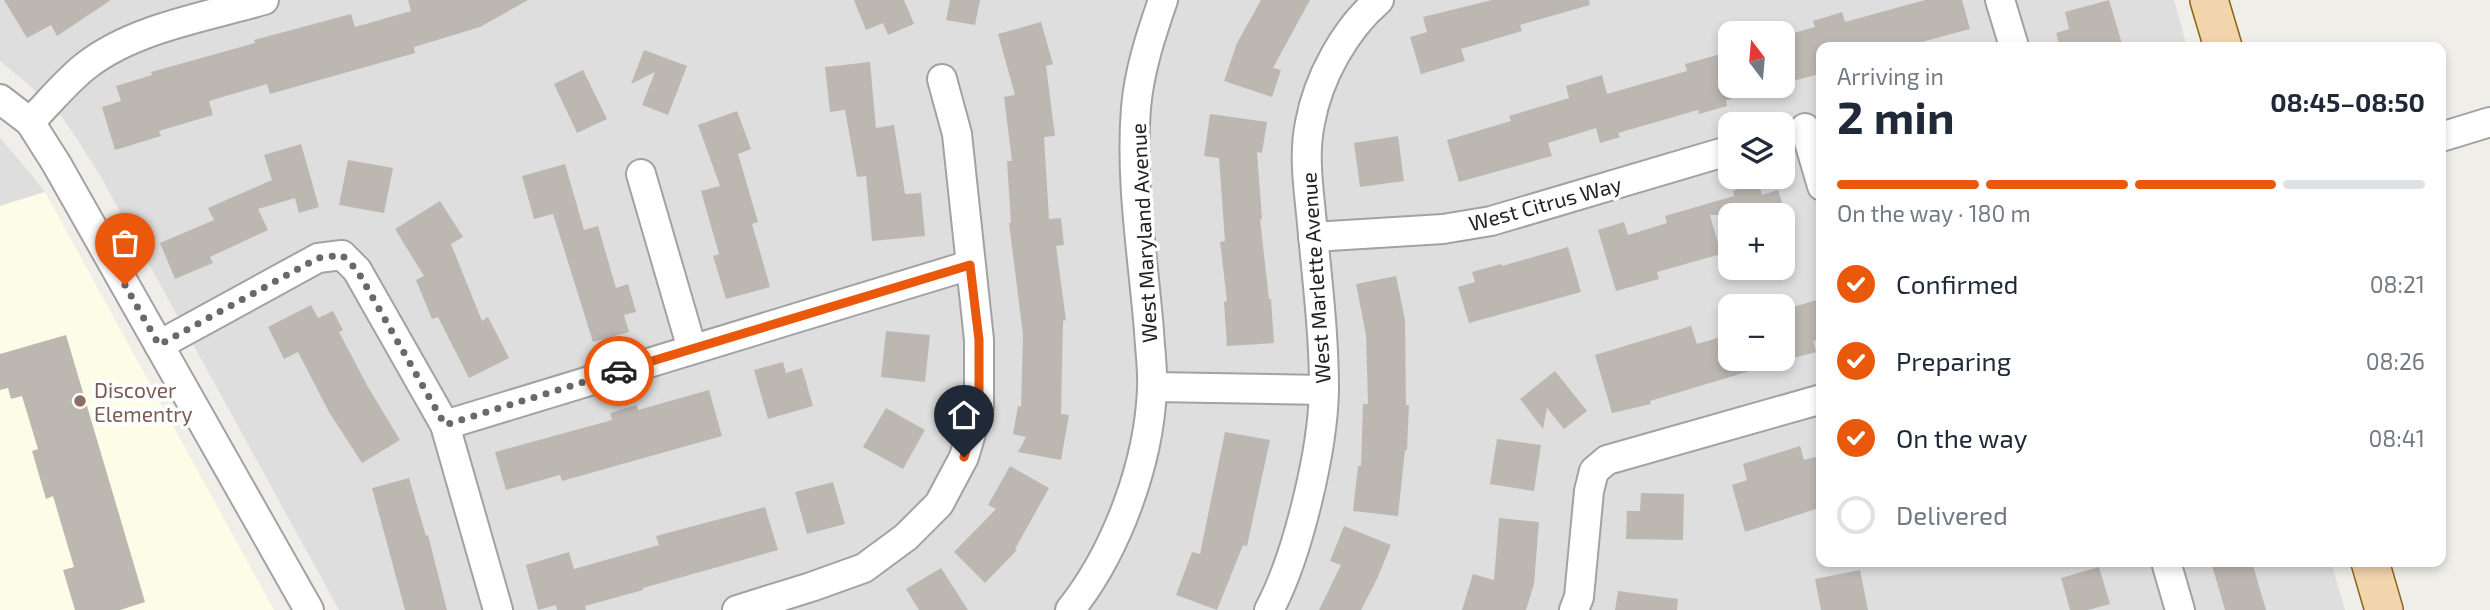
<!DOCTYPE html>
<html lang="en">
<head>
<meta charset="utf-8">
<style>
  body { margin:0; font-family:"Exo 2",sans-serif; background:#f6f6f7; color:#1f2937; height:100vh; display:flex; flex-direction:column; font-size:26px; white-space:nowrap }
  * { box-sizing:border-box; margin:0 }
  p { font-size:23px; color:#747a83 }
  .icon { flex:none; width:38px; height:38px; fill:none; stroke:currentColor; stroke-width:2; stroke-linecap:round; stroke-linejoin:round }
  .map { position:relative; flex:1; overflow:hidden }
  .drawer { position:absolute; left:1816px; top:42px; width:630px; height:525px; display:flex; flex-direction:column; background:#fff; border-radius:14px; box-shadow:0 4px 10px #0003 }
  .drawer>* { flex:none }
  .needle { width:46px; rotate:344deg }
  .tools { position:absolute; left:1718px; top:21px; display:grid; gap:14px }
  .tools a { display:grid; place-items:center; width:77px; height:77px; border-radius:14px; background:#fff; box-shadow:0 4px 10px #0003; font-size:35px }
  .pin { position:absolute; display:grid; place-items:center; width:60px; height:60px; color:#fff; margin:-72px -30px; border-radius:50% 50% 50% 0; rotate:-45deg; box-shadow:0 0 7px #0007 }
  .pin .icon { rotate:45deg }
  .courier { position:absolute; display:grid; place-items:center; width:70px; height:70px; margin:-35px; border:5px solid #ea580c; border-radius:50%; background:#fff; color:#222; box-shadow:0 2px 9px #0007 }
  .overview em { font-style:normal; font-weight:700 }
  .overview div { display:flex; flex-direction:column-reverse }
  .overview { display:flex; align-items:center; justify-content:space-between; height:119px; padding:0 21px }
  h1 { font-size:46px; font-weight:700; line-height:52px }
  .bar { display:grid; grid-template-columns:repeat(4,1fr); gap:10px 7px; align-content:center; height:84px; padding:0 21px }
  .bar i { height:9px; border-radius:5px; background:#e0e1e3 }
  .bar .current { background:#ea580c }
  .bar p { grid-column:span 4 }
  ol { padding:0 21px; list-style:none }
  li { display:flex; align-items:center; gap:21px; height:77px }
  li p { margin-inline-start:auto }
  li .icon { padding:7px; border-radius:50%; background:#ea580c; color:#fff; stroke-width:4 }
  li:last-child { color:#747a83 }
  li i { width:38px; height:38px; border:4px solid #e0e1e3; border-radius:50% }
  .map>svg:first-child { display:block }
</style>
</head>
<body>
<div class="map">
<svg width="2490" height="610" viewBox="0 0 2490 610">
  <rect width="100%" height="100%" fill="#f0eee9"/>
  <g fill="#dfdede" fill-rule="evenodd">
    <path d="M0,0H2174L2187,47H1822V562H2331L2345,610H339L100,175L63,118L28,84L0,61ZM1731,33H1783V86H1731ZM1731,124H1783V177H1731ZM1731,215H1783V268H1731ZM1731,306H1783V359H1731Z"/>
    <path d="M0,138L30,173L45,192L0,206Z"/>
  </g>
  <path fill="#fcfce7" d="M45,192L274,610H0V206Z"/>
  <g fill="#bdb7b2">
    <path d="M4,0H111L57,36L51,25L27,38Z"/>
    <path d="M408,0H528L480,27L414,47L415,53L270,94L267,84L209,101L213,115L159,131L161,136L115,150L102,107L121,101L116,86L152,75L151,72L255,43L254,40L351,14L355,27L411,11Z"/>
    <path d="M854,0H904L914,24L888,35L883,23L866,30Z"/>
    <path d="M950,0H980L975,25L946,20Z"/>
    <path d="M1261,0H1310L1273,68L1281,70L1272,97L1224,81L1237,43Z"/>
    <path d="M1492,0H1589L1590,5L1520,25L1522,31L1461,49L1465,61L1421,74L1410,37L1427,32L1423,17Z"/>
    <path d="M1925,0H1962L1970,29L1903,47H1822V73L1783,84V36L1815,27L1813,21L1842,12L1845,22Z"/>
    <path d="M2109,0L2123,47H2060L2056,33L2069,29L2065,12Z"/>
    <path d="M1041,22L1053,64L1046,66L1055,136L1044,137L1049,219L1061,218L1064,245L1056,246L1066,320L1063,321L1061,414L1069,415L1061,460L1018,452L1026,437L1013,434L1018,406L1021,407L1023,335L1009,223H1011L1007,161H1012L1004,97L1015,95L998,34Z"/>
    <path d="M644,50L687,66L668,115L642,105L655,72L631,84Z"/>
    <path d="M1731,51V99L1726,100L1727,106L1699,114L1698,110L1618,133L1620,137L1600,143L1596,128L1548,143L1552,156L1459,182L1447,140L1511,121L1509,116L1569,98L1566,86L1602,75L1607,94L1687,71L1685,64Z"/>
    <path d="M870,62L876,128L894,125L905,194L921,193L925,236L872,241L866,176L857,177L845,110L830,112L825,67Z"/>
    <path d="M583,70L607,119L577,133L554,84Z"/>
    <path d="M737,111L751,149L738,154L758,222L752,224L770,287L726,299L713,256L719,254L701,191L720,186L698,125Z"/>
    <path d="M1210,114L1267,122L1262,153L1257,152L1262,219H1260L1269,299H1271L1274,343L1227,346L1224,302L1227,301L1220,242L1225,241L1219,158L1204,156Z"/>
    <path d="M1398,136L1404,181L1360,187L1354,143Z"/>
    <path d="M301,144L319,207L299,213L295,198L258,209L268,230L210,257L213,263L175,279L160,243L214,220L208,208L272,180L264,155Z"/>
    <path d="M348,160L393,168L384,213L339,205Z"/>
    <path d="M565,164L584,230L598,226L616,288L628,284L636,312L624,315L629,332L593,342L553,214L534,219L522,176Z"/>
    <path d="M1758,182L1762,195L1778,190L1786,215H1710L1721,254L1657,272L1659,279L1616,291L1598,230L1624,222L1628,235L1667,223L1665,216L1734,196L1733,191Z"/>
    <path d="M440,201L463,237L451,244L482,321L488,317L509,358L469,378L438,317L432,319L416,280L424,276L395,229Z"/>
    <path d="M1568,247L1581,292L1469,323L1458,287L1475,282L1472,272L1501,264L1502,266Z"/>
    <path d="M1396,276L1405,320L1406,405H1409L1407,450H1405L1398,516L1353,511L1358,466H1361L1363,404H1368L1366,335L1356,284Z"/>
    <path d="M1817,300L1822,316V339L1813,341L1816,352L1783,361V310Z"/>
    <path d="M311,305L318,318L333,311L343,330L339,332L368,387L400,440L362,463L329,412L298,352L284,359L268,327Z"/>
    <path d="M1691,326L1697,344L1731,334V359H1772L1773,364L1650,401L1651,404L1612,413L1595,355Z"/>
    <path d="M886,331L930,335L925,382L881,377Z"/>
    <path d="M66,335L145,602L120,610H75L63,570L74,567L53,496L46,499L32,451L38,449L22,396L11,399L8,388L0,390V354Z"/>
    <path d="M783,362L786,373L802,368L813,406L768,419L754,370Z"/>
    <path d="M1555,371L1587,411L1564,429L1547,408L1543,429L1520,399Z"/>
    <path d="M709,390L722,436L562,481L560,475L506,490L495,452L612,420L610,413L637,405L638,410Z"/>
    <path d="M886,408L925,430L903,469L863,447Z"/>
    <path d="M1225,432L1270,440L1247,546L1243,545L1217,610L1176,595L1192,552L1200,554Z"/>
    <path d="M1497,439L1541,445L1534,491L1490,484Z"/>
    <path d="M1800,446L1804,460L1822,455V507L1745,532L1732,485L1747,480L1743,464Z"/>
    <path d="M1010,466L1049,488L1015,549L1017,550L985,583L954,552L996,509L988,505Z"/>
    <path d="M409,478L426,536L428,535L447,610H405L372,488Z"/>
    <path d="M833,482L845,524L807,534L795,492Z"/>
    <path d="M1641,493L1684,494L1683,540L1626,539L1627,511H1640Z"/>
    <path d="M765,507L778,550L643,588V590L585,606L586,610H557L556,605L538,610L526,565L569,552L574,569L659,545L656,536Z"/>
    <path d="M1499,518L1539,522L1534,584L1526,610H1462L1473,574L1494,580Z"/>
    <path d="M1344,526L1391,545L1377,579L1361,610H1319L1341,565L1330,561Z"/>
    <path d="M2211,562H2252L2266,610H2225Z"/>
    <path d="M2099,567L2110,604L2088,610H2070L2061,578Z"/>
    <path d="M941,568L968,610H919L906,589Z"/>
    <path d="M1860,570L1868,610H1821L1815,579Z"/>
    <path d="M1618,591L1678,599L1677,610H1615Z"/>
  </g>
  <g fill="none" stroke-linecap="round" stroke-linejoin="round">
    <defs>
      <g id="minor">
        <path d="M2000,0L2013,43L2011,47"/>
        <path d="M0,99L30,122L56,163L309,610"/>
        <path d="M30,122C48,104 66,81 87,65C135,28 206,17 264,0"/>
        <path d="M1805,128L1822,186"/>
        <path d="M2441,137L2490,122"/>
        <path d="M641,174L692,349"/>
        <path d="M1313,237L1443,229L1491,221L1731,150"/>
        <path d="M159,345L318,258L342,255L357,270L445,425L498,610"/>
        <path d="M1153,387L1324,390"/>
        <path d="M445,425L970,265"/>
        <path d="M2166,562L2180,610"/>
        <path d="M737,610L811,587L864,568L906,537L939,504L964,457L979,406V340L957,134L942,79"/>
        <path d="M1070,610C1117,551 1149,463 1152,389C1153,370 1150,350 1149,331C1143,257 1130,182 1136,108C1139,71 1151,35 1163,0"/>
        <path d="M1269,610C1298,556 1323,450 1324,389C1324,334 1317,279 1312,224C1309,191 1303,156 1310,123C1318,78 1345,29 1379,0"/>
        <path d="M1574,610L1579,597L1589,491L1594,471L1607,460L1822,399"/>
      </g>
      <g id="major">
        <path d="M2209,0L2223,47"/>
        <path d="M2370,562L2384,610"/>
      </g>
    </defs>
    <use href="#minor" stroke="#a2a2a2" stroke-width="32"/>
    <use href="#major" stroke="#8c6312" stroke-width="40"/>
    <use href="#minor" stroke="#fff" stroke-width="28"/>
    <use href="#major" stroke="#f2d4ad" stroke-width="37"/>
  </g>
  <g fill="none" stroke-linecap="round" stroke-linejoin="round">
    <path stroke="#696967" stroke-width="7" stroke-dasharray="0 12.6" d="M125,285L159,345L318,258L342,255L357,270L445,425L619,371"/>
    <path stroke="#ea580c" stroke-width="9" d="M619,371L970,265L979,340V407L964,457"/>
  </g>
  <circle fill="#8d6e63" stroke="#fff" stroke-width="2.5" cx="80" cy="401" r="7"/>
  <g text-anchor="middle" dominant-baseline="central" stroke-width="7" stroke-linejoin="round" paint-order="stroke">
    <g font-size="21" fill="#212121" stroke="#fff">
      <text transform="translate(1545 203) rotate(-15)">West Citrus Way</text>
      <text transform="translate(1143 233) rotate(-93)">West Maryland Avenue</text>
      <text transform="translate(1315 278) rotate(-94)">West Marlette Avenue</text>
    </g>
    <g font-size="21" fill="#785e54" stroke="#fff" text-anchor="start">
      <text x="94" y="389">Discover<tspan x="94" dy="24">Elementry</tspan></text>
    </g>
  </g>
</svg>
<div class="tools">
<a><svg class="needle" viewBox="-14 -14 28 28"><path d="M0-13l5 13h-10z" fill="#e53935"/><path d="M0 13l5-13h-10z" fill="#747a83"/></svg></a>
<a><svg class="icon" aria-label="layers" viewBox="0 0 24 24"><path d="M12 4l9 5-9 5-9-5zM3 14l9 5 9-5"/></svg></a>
<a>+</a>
<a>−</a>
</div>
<div class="pin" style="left:125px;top:285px;background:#ea580c"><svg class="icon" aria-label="bag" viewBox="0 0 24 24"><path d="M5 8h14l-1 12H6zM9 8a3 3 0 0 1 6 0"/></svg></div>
<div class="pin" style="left:964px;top:457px;background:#1f2937"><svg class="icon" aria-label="home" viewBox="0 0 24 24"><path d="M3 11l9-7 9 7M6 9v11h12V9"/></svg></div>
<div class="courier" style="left:619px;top:371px"><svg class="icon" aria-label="car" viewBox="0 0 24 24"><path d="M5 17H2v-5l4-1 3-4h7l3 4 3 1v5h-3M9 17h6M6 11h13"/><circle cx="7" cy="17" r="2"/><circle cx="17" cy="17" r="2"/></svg></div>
<section class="drawer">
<div class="overview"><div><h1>2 min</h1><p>Arriving in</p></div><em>08:45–08:50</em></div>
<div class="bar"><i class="current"></i><i class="current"></i><i class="current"></i><i></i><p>On the way · 180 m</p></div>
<ol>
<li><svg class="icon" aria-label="check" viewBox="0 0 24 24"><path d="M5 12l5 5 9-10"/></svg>Confirmed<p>08:21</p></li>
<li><svg class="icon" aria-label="check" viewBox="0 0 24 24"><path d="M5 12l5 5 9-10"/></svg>Preparing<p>08:26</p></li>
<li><svg class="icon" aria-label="check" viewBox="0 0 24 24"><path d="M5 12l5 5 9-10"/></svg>On the way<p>08:41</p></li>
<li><i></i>Delivered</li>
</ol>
</section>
</div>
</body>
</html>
